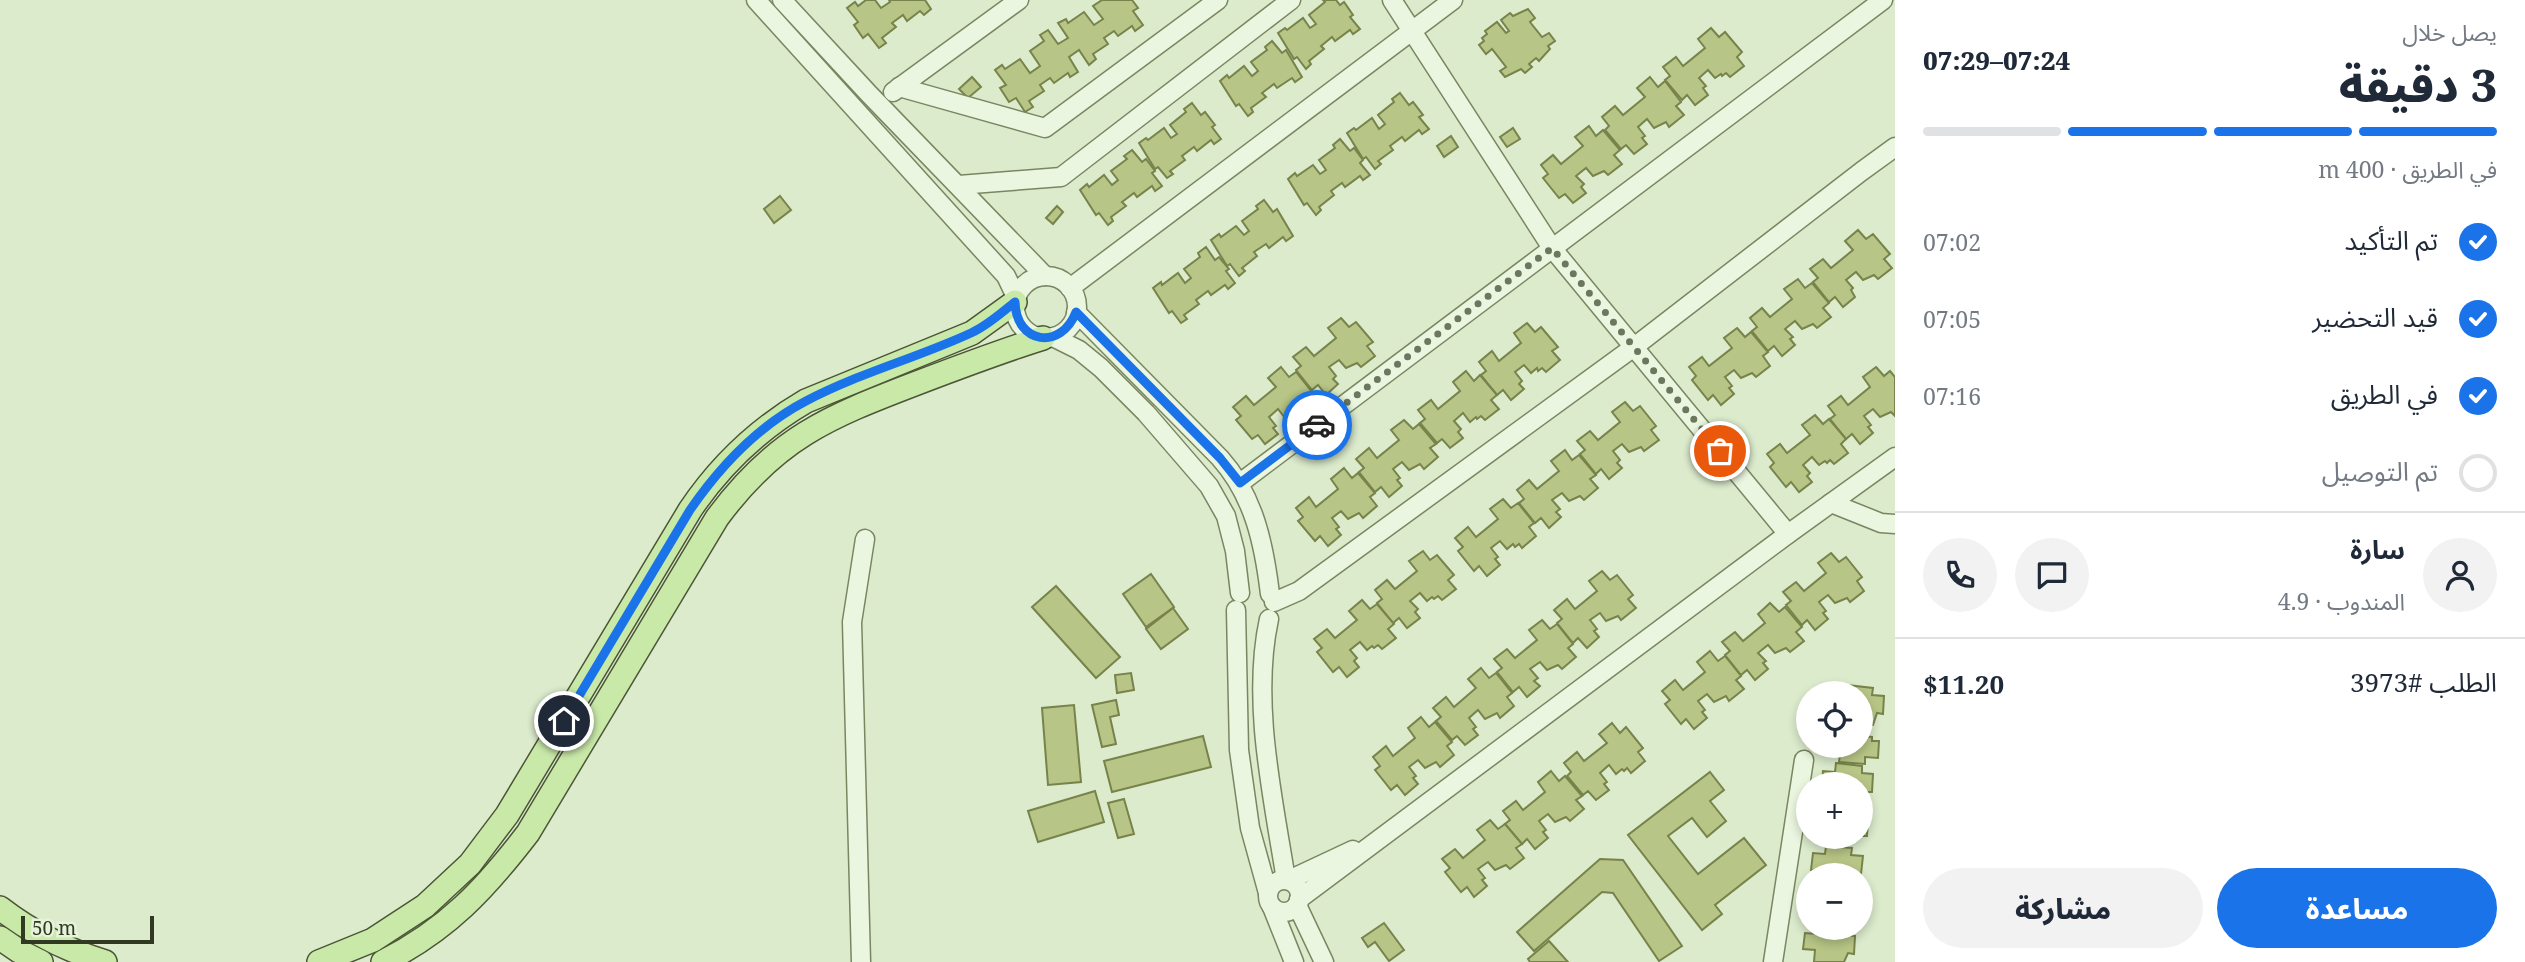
<!DOCTYPE html>
<html lang="ar">
<head>
<meta charset="utf-8">
<style>
  body { margin:0; font-family:"Noto Serif","Noto Sans Arabic",serif; background:#f2f2f3; color:#1f2937; direction:rtl; height:100vh; display:flex; flex-direction:column; font-size:26px; white-space:nowrap }
  * { box-sizing:border-box; margin:0 }
  p { font-size:23px; color:#747a83 }
  .icon { flex:none; width:38px; height:38px; fill:none; stroke:currentColor; stroke-width:2; stroke-linecap:round; stroke-linejoin:round }
  .map { position:relative; flex:1; overflow:hidden; direction:ltr }
  .panel { display:flex; flex-direction:column; background:#fff; width:630px }
  .panel>* { flex:none }
  .controls { position:absolute; left:1796px; top:681px; display:grid; gap:14px }
  .controls a { display:grid; place-items:center; width:77px; height:77px; border-radius:50%; background:#fff; box-shadow:0 4px 10px #0003; font-size:35px }
  .scale { position:absolute; left:21px; bottom:18px; width:133px; box-sizing:border-box; padding-left:7px; border:4px solid #323923; border-top:0; font-size:19px; line-height:24px; white-space:nowrap; color:#323923; -webkit-text-stroke:5px #e6f3db; paint-order:stroke }
  .pin { position:absolute; display:grid; place-items:center; width:60px; height:60px; color:#fff; margin:-30px; border:4px solid #fff; border-radius:50%; box-shadow:0 2px 7px #0007 }
  .courier { position:absolute; display:grid; place-items:center; width:70px; height:70px; margin:-35px; border:5px solid #1a73e8; border-radius:50%; background:#fff; color:#222; box-shadow:0 2px 9px #0007 }
  .summary em { font-style:normal; font-weight:800 }
  .summary div { display:flex; flex-direction:column-reverse }
  .summary { display:flex; align-items:center; justify-content:space-between; height:119px; padding:0 28px }
  h1 { font-size:46px; font-weight:800; line-height:52px }
  .bar { display:grid; grid-template-columns:repeat(4,1fr); gap:10px 7px; align-content:center; height:84px; padding:0 28px }
  .bar i { height:9px; border-radius:5px; background:#e0e1e3 }
  .bar .active { background:#1a73e8 }
  .bar p { grid-column:span 4 }
  .line { display:flex; align-items:center; gap:18px; padding:0 28px; border-top:2px solid #e0e1e3 }
  .line div { flex:1 }
  .round { display:grid; place-items:center; flex:none; width:74px; height:74px; border-radius:37px; background:#f2f2f3 }
  ol { padding:0 28px; list-style:none }
  li { display:flex; align-items:center; gap:21px; height:77px }
  li p { margin-inline-start:auto }
  li .icon { padding:7px; border-radius:50%; background:#1a73e8; color:#fff; stroke-width:4 }
  li:last-child { color:#747a83 }
  li i { width:38px; height:38px; border:4px solid #e0e1e3; border-radius:50% }
  .primary-button { display:flex; gap:14px; margin-top:auto; padding:14px 28px }
  .primary-button a { flex:1; height:80px; border-radius:42px; background:#1a73e8; color:#fff; font-size:28px; font-weight:800; line-height:80px; text-align:center }
  .primary-button a+a { background:#f2f2f3; color:#1f2937 }
  main { display:flex; flex:1; min-height:0 }
  .map>svg:first-child { display:block }
</style>
</head>
<body>
<main>
<section class="panel">
<div class="summary"><div><h1>3 دقيقة</h1><p>يصل خلال</p></div><em>07:24–07:29</em></div>
<div class="bar"><i class="active"></i><i class="active"></i><i class="active"></i><i></i><p>في الطريق · 400 m</p></div>
<ol>
<li><svg class="icon" aria-label="check" viewBox="0 0 24 24"><path d="M5 12l5 5 9-10"/></svg>تم التأكيد<p>07:02</p></li>
<li><svg class="icon" aria-label="check" viewBox="0 0 24 24"><path d="M5 12l5 5 9-10"/></svg>قيد التحضير<p>07:05</p></li>
<li><svg class="icon" aria-label="check" viewBox="0 0 24 24"><path d="M5 12l5 5 9-10"/></svg>في الطريق<p>07:16</p></li>
<li><i></i>تم التوصيل</li>
</ol>
<div class="line" style="height:126px"><a class="round"><svg class="icon" aria-label="person" viewBox="0 0 24 24"><circle cx="12" cy="8" r="4"/><path d="M4 21q1-7 8-7t8 7"/></svg></a><div><b>سارة</b><p>المندوب · 4.9</p></div><a class="round"><svg class="icon" aria-label="chat" viewBox="0 0 24 24"><path d="M4 5h16v11H9l-5 4z"/></svg></a><a class="round"><svg class="icon" aria-label="phone" viewBox="0 0 24 24"><path d="M5 4h4l2 5-3 2q2 4 5 5l2-3 5 2v4C11 20 4 13 5 4z"/></svg></a></div>
<div class="line" style="height:91px"><div>الطلب #3973</div><b>$11.20</b></div>
<div class="primary-button"><a>مساعدة</a><a>مشاركة</a></div>
</section>
<div class="map">
<svg width="1895" height="962" viewBox="0 0 1895 962">
  <rect width="100%" height="100%" fill="#dbebcc"/>
  <g fill="#b7c586" stroke="#77834a" stroke-width="2">
    <path d="M866,0H875L881,8L890,2L889,0H925L931,9L924,15L920,11L907,21L903,15L892,23L896,27L882,38L886,43L879,48L868,34L863,38L854,25L858,22L847,8L855,2L858,6Z"/>
    <path d="M1102,0H1132L1138,8L1133,11L1143,25L1135,31L1132,26L1118,36L1114,31L1104,38L1108,44L1093,54L1096,59L1089,65L1079,50L1069,57L1078,72L1070,77L1068,73L1054,83L1050,78L1040,85L1044,91L1029,101L1033,107L1025,112L1016,98L1009,102L1000,88L1006,85L995,70L1002,65L1005,69L1020,59L1030,73L1040,66L1030,51L1044,41L1040,35L1048,30L1058,44L1068,38L1058,23L1066,19L1068,23L1084,12L1094,25L1103,19L1093,6Z"/>
    <path d="M1323,0H1336L1340,5L1344,2L1353,15L1350,17L1360,29L1353,34L1350,30L1335,41L1332,37L1321,46L1324,49L1309,61L1311,64L1306,69L1297,57L1294,59L1278,33L1285,28L1287,30L1303,18L1310,28L1316,24L1309,15L1325,2Z"/>
    <path d="M1528,9L1535,18L1530,22L1542,37L1549,33L1555,41L1548,46L1550,49L1539,61L1536,58L1529,64L1532,67L1525,73L1521,69L1505,77L1500,71L1506,67L1492,49L1486,54L1479,45L1484,41L1482,38L1487,34L1485,31L1497,22L1506,33L1509,31L1501,20L1510,13L1513,16Z"/>
    <path d="M1711,28L1719,37L1725,32L1742,52L1737,57L1744,66L1730,77L1726,73L1722,76L1721,74L1715,78L1708,70L1699,78L1706,86L1703,88L1708,95L1695,105L1687,95L1682,100L1665,80L1670,76L1663,67L1676,57L1683,66L1705,48L1698,39Z"/>
    <path d="M1272,41L1282,53L1286,50L1302,77L1295,82L1292,78L1277,88L1274,84L1262,93L1266,97L1251,108L1253,112L1248,116L1239,104L1236,106L1220,81L1227,75L1229,78L1244,66L1252,76L1258,71L1251,62L1267,50L1265,47Z"/>
    <path d="M972,77L981,87L968,98L959,89Z"/>
    <path d="M1650,77L1658,87L1665,81L1681,102L1676,106L1684,115L1669,127L1666,122L1654,128L1647,119L1638,127L1645,136L1642,138L1647,144L1634,154L1626,145L1621,149L1605,130L1609,126L1602,117L1615,106L1623,115L1645,97L1637,88Z"/>
    <path d="M1400,93L1409,105L1413,102L1423,115L1419,117L1429,129L1422,134L1419,130L1405,141L1402,137L1390,146L1393,150L1378,161L1381,164L1375,169L1366,157L1363,159L1347,133L1354,128L1356,130L1372,118L1379,129L1385,124L1378,115L1394,102L1392,99Z"/>
    <path d="M1192,103L1201,115L1205,112L1215,125L1212,127L1221,139L1214,144L1211,140L1197,151L1194,147L1182,156L1185,160L1170,171L1173,174L1167,178L1158,167L1155,169L1139,143L1146,138L1148,140L1164,128L1171,138L1177,134L1170,125L1186,112L1184,109Z"/>
    <path d="M1589,126L1596,136L1603,130L1620,150L1614,155L1622,164L1608,175L1604,171L1593,176L1586,168L1576,176L1584,184L1581,187L1586,193L1573,203L1565,194L1559,198L1543,178L1548,174L1541,165L1553,155L1561,164L1583,146L1575,137Z"/>
    <path d="M1513,128L1520,139L1507,147L1500,137Z"/>
    <path d="M1451,136L1458,147L1444,157L1437,146Z"/>
    <path d="M1340,139L1350,151L1354,148L1363,160L1360,163L1370,175L1363,180L1360,176L1345,187L1342,183L1331,191L1334,195L1319,207L1321,210L1316,215L1307,203L1304,205L1288,179L1295,173L1297,176L1313,165L1320,174L1326,170L1319,160L1335,148L1333,145Z"/>
    <path d="M1132,150L1142,162L1146,159L1155,171L1152,173L1162,186L1155,191L1152,186L1137,197L1134,193L1122,202L1126,206L1111,217L1113,221L1108,225L1099,213L1096,215L1080,190L1087,184L1089,187L1104,175L1112,185L1118,180L1111,171L1127,159L1124,156Z"/>
    <path d="M780,196L791,210L774,223L764,209Z"/>
    <path d="M1264,200L1273,212L1277,209L1293,236L1286,241L1283,237L1269,248L1266,244L1254,252L1257,256L1242,268L1245,271L1239,276L1230,264L1227,266L1211,240L1219,234L1221,237L1236,226L1244,235L1249,231L1242,221L1258,209L1256,206Z"/>
    <path d="M1057,206L1063,212L1053,224L1046,218Z"/>
    <path d="M1858,230L1866,239L1873,234L1890,254L1884,259L1892,268L1878,279L1874,275L1863,280L1856,272L1846,280L1853,288L1851,290L1855,297L1843,307L1835,297L1829,302L1813,282L1818,278L1810,269L1823,259L1831,268L1853,250L1845,241Z"/>
    <path d="M1206,247L1215,260L1219,257L1229,269L1226,271L1235,283L1228,289L1225,285L1211,295L1208,291L1196,300L1199,304L1184,315L1187,319L1181,323L1172,311L1169,313L1153,288L1161,282L1162,285L1178,273L1185,283L1191,278L1184,269L1200,257L1198,253Z"/>
    <path d="M1798,279L1805,288L1812,283L1829,303L1823,308L1831,317L1817,328L1813,324L1802,329L1795,321L1785,329L1793,337L1790,339L1795,345L1782,356L1774,346L1768,351L1752,331L1757,327L1750,318L1762,308L1770,317L1792,299L1784,289Z"/>
    <path d="M1341,318L1349,327L1356,322L1373,342L1367,346L1375,356L1361,367L1357,363L1346,368L1339,360L1329,367L1336,376L1333,379L1338,384L1326,395L1318,385L1312,390L1296,370L1301,366L1293,357L1306,347L1314,356L1336,338L1328,328Z"/>
    <path d="M1527,323L1535,332L1541,327L1558,347L1552,351L1560,360L1546,372L1542,368L1538,371L1537,368L1531,373L1524,365L1515,372L1522,381L1519,384L1524,389L1511,400L1503,390L1497,395L1481,375L1486,371L1479,362L1492,351L1499,361L1521,343L1514,333Z"/>
    <path d="M1737,328L1745,337L1751,332L1768,352L1763,356L1770,366L1756,377L1752,373L1741,378L1734,370L1725,377L1732,386L1729,388L1734,394L1721,405L1713,395L1708,400L1692,380L1696,376L1689,367L1702,357L1709,366L1732,348L1724,338Z"/>
    <path d="M1281,367L1289,377L1296,372L1312,392L1307,396L1315,405L1300,417L1297,412L1285,418L1278,409L1269,417L1276,426L1273,428L1278,434L1265,444L1258,435L1252,439L1236,420L1241,416L1233,407L1246,396L1254,405L1276,387L1268,378Z"/>
    <path d="M1876,367L1884,376L1890,371L1895,377V416L1891,412L1880,417L1873,409L1864,416L1871,425L1868,427L1873,433L1860,444L1852,434L1846,439L1830,419L1835,415L1828,406L1841,396L1848,405L1870,387L1863,377Z"/>
    <path d="M1466,371L1474,381L1480,375L1497,395L1491,400L1499,409L1485,420L1481,416L1477,419L1476,417L1470,422L1463,413L1454,421L1461,429L1458,432L1463,438L1450,448L1442,439L1437,443L1420,423L1425,419L1418,410L1431,400L1438,409L1460,391L1453,382Z"/>
    <path d="M1625,402L1633,411L1640,406L1656,426L1651,430L1659,440L1644,451L1641,447L1629,452L1622,444L1613,451L1620,460L1617,463L1622,468L1609,479L1601,469L1596,474L1580,454L1585,450L1577,441L1590,431L1598,440L1620,422L1612,412Z"/>
    <path d="M1815,415L1823,424L1829,419L1846,439L1841,444L1848,453L1834,464L1830,460L1827,463L1825,461L1819,465L1812,457L1803,465L1810,473L1807,476L1812,482L1799,492L1791,482L1786,487L1770,467L1774,463L1767,454L1780,444L1787,453L1810,435L1802,425Z"/>
    <path d="M1404,420L1413,429L1419,424L1436,444L1430,448L1438,457L1424,469L1420,464L1409,470L1402,462L1393,469L1400,478L1397,480L1402,486L1389,497L1381,487L1375,492L1359,472L1364,468L1356,459L1369,448L1377,458L1399,440L1391,430Z"/>
    <path d="M1565,450L1572,460L1579,455L1596,475L1590,479L1598,488L1584,500L1580,496L1569,501L1562,493L1552,500L1560,509L1556,512L1561,517L1549,528L1541,518L1535,523L1519,503L1524,499L1517,490L1529,480L1537,489L1559,471L1551,461Z"/>
    <path d="M1344,468L1352,478L1358,473L1375,493L1370,497L1377,506L1363,518L1359,513L1348,519L1341,511L1332,518L1339,527L1336,529L1341,535L1328,546L1320,536L1315,541L1298,521L1303,517L1296,508L1309,497L1316,507L1338,489L1331,479Z"/>
    <path d="M1503,499L1511,508L1518,503L1534,523L1529,527L1536,536L1522,548L1519,544L1515,547L1513,544L1507,549L1500,541L1491,548L1498,557L1495,559L1500,565L1487,576L1479,566L1474,571L1458,551L1463,547L1455,538L1468,527L1476,537L1498,519L1490,509Z"/>
    <path d="M1423,551L1430,560L1437,555L1454,575L1448,580L1456,589L1442,600L1438,596L1434,599L1432,597L1427,601L1420,593L1410,601L1418,609L1415,612L1420,618L1407,628L1399,618L1393,623L1377,603L1382,599L1375,590L1387,580L1395,589L1417,571L1409,561Z"/>
    <path d="M1831,553L1839,562L1846,557L1862,577L1857,581L1864,591L1850,602L1847,598L1835,603L1828,595L1819,602L1826,611L1823,613L1828,619L1815,630L1807,620L1802,625L1786,605L1791,601L1783,592L1796,582L1804,591L1826,573L1818,563Z"/>
    <path d="M1602,571L1610,580L1617,575L1633,595L1628,599L1636,608L1621,620L1618,616L1606,621L1600,613L1590,620L1597,629L1594,631L1599,637L1587,648L1578,638L1573,643L1557,623L1562,619L1554,610L1567,599L1575,609L1597,591L1589,581Z"/>
    <path d="M1151,574L1174,607L1146,627L1123,594Z"/>
    <path d="M1056,586L1120,657L1096,678L1032,607Z"/>
    <path d="M1362,600L1370,609L1377,604L1394,624L1388,629L1396,638L1382,649L1378,645L1374,648L1372,646L1367,650L1360,642L1350,650L1357,658L1354,661L1359,667L1347,677L1339,667L1333,672L1317,652L1322,648L1314,639L1327,629L1335,638L1357,620L1349,611Z"/>
    <path d="M1770,603L1779,612L1785,607L1802,627L1796,632L1804,641L1790,652L1786,648L1775,653L1768,645L1758,653L1766,661L1763,663L1768,669L1755,680L1747,670L1741,675L1725,655L1730,651L1722,642L1735,632L1743,641L1765,623L1758,614Z"/>
    <path d="M1173,608L1188,629L1161,649L1146,629Z"/>
    <path d="M1542,620L1550,629L1557,624L1573,644L1568,648L1576,657L1562,669L1558,665L1547,670L1540,662L1530,669L1538,678L1534,681L1540,686L1527,697L1519,687L1513,692L1497,672L1502,668L1494,659L1507,649L1515,658L1537,640L1529,630Z"/>
    <path d="M1710,651L1718,661L1725,656L1741,676L1736,680L1744,689L1729,701L1726,696L1714,702L1707,694L1698,701L1705,710L1702,712L1707,718L1694,729L1686,719L1681,724L1665,704L1670,700L1662,691L1675,680L1683,690L1705,672L1697,662Z"/>
    <path d="M1481,668L1489,678L1496,673L1512,693L1507,697L1514,706L1500,718L1497,713L1485,719L1478,710L1469,718L1476,727L1473,729L1478,735L1465,745L1457,736L1452,740L1436,721L1441,717L1433,708L1446,697L1454,707L1476,688L1468,679Z"/>
    <path d="M1131,673L1134,690L1117,693L1115,675Z"/>
    <path d="M1847,685L1873,688L1872,695L1884,696L1883,714L1877,713L1873,725L1862,724L1861,736L1872,737V741H1879L1878,758L1865,757V764L1839,762L1840,755L1828,754L1829,746H1860V693H1846Z"/>
    <path d="M1116,700L1119,715L1110,717L1116,744L1102,747L1092,705Z"/>
    <path d="M1074,705L1081,782L1048,785L1042,708Z"/>
    <path d="M1421,717L1429,727L1435,722L1452,742L1447,746L1454,755L1440,767L1436,762L1425,768L1418,760L1409,767L1416,776L1413,778L1418,784L1405,795L1397,785L1391,790L1375,770L1380,766L1373,757L1386,746L1393,756L1415,738L1408,728Z"/>
    <path d="M1612,723L1620,733L1626,727L1643,748L1638,752L1645,761L1631,773L1627,768L1624,771L1622,769L1616,774L1609,765L1600,773L1607,782L1604,784L1609,790L1596,800L1588,791L1583,795L1567,776L1571,772L1564,763L1577,752L1584,761L1607,743L1599,734Z"/>
    <path d="M1203,736L1211,767L1112,792L1104,761Z"/>
    <path d="M1836,763L1862,766V773L1873,774L1872,792H1866L1865,796H1862V803L1860,784H1822L1823,771L1835,772Z"/>
    <path d="M1551,771L1559,781L1565,776L1582,796L1576,800L1584,809L1570,821L1566,817L1555,822L1548,814L1539,821L1546,830L1543,832L1548,838L1535,849L1527,839L1522,844L1505,824L1510,820L1503,811L1516,801L1523,810L1545,792L1538,782Z"/>
    <path d="M1710,772L1724,790L1710,801L1726,821L1707,837L1692,818L1668,836L1698,874L1744,838L1766,865L1715,905L1722,914L1702,930L1628,835Z"/>
    <path d="M1095,791L1104,822L1038,842L1028,811Z"/>
    <path d="M1124,799L1134,834L1118,838L1108,803Z"/>
    <path d="M1860,815L1861,819L1868,820L1867,836H1860Z"/>
    <path d="M1490,820L1498,829L1505,824L1522,844L1516,848L1524,858L1510,869L1506,865L1495,870L1488,862L1478,869L1485,878L1482,880L1487,886L1474,897L1467,887L1461,892L1445,872L1450,868L1442,859L1455,849L1463,858L1485,840L1477,830Z"/>
    <path d="M1826,846L1852,848L1851,855L1863,856L1861,874L1823,875V871L1811,870L1813,853L1825,854Z"/>
    <path d="M1600,859L1623,860L1682,946L1659,961L1613,893L1602,892L1534,951L1517,932Z"/>
    <path d="M1384,923L1404,950L1389,961L1375,942L1368,947L1362,938Z"/>
    <path d="M1818,928H1844V935L1855,936L1854,954L1848,953L1844,962H1814L1815,950L1803,949L1805,933L1817,934Z"/>
    <path d="M1549,941L1568,962H1530L1528,959Z"/>
  </g>
  <g fill="none" stroke-linecap="round" stroke-linejoin="round">
    <defs>
      <g id="minor">
        <path d="M756,0L1006,276L1016,297"/>
        <path d="M782,0L869,94L1045,276"/>
        <path d="M1392,0L1552,248L1788,534"/>
        <path d="M899,87L1045,128L1218,0"/>
        <path d="M893,92L1019,0"/>
        <path d="M959,185L1061,177L1291,0"/>
        <circle cx="1046" cy="307" r="31"/>
        <path d="M1070,288L1453,0"/>
        <path d="M1076,312L1220,458C1254,496 1264,544 1270,594"/>
        <path d="M1053,337L1079,350L1101,368L1146,413L1209,486L1226,516L1235,551L1240,593"/>
        <path d="M1240,483L1883,0"/>
        <path d="M1831,503L1881,523L1895,524"/>
        <path d="M1274,602L1299,591L1634,347L1862,171L1895,147"/>
        <path d="M1236,610L1239,750L1250,828L1268,893"/>
        <path d="M1269,619C1251,702 1273,797 1286,880"/>
        <path d="M1289,880L1353,850"/>
        <circle cx="1284" cy="896" r="16"/>
        <path d="M1299,899L1788,534L1895,457"/>
        <path d="M1297,905L1324,962"/>
        <path d="M1272,907L1294,962"/>
        <path d="M861,962L852,622L865,539"/>
        <path d="M1773,962L1804,760"/>
      </g>
      <g id="major">
        <path d="M0,908C31,932 67,950 105,962"/>
        <path d="M0,938L19,951L41,962"/>
        <path d="M319,962L373,940L425,906L470,864L507,815L690,510C721,464 758,429 806,401L972,333L1015,302"/>
        <path d="M383,962C447,930 485,889 528,833L717,518C776,438 828,417 917,383C959,367 1001,351 1043,338"/>
      </g>
    </defs>
    <use href="#minor" stroke="#7a8661" stroke-width="21"/>
    <use href="#major" stroke="#4c5535" stroke-width="26"/>
    <use href="#minor" stroke="#eaf6df" stroke-width="18"/>
    <use href="#major" stroke="#c9e9a9" stroke-width="23"/>
  </g>
  <g fill="none" stroke-linecap="round" stroke-linejoin="round">
    <path stroke="#6d775e" stroke-width="7" stroke-dasharray="0 12.6" d="M1317,425L1552,248L1720,451"/>
    <path stroke="#1a73e8" stroke-width="9" d="M564,721L690,510C721,465 758,426 806,401C859,373 917,358 971,333C987,326 1001,313 1015,302C1016,344 1061,351 1076,312L1220,458L1240,483L1317,425"/>
  </g>
</svg>
<div class="controls">
<a><svg class="icon" aria-label="locate" viewBox="0 0 24 24"><circle cx="12" cy="12" r="6"/><path d="M12 2v4M12 18v4M2 12h4M18 12h4"/></svg></a>
<a>+</a>
<a>−</a>
</div>
<div class="scale">50 m</div>
<div class="pin" style="left:1720px;top:451px;background:#ea580c"><svg class="icon" aria-label="bag" viewBox="0 0 24 24"><path d="M5 8h14l-1 12H6zM9 8a3 3 0 0 1 6 0"/></svg></div>
<div class="pin" style="left:564px;top:721px;background:#1f2937"><svg class="icon" aria-label="home" viewBox="0 0 24 24"><path d="M3 11l9-7 9 7M6 9v11h12V9"/></svg></div>
<div class="courier" style="left:1317px;top:425px"><svg class="icon" aria-label="car" viewBox="0 0 24 24"><path d="M5 17H2v-5l4-1 3-4h7l3 4 3 1v5h-3M9 17h6M6 11h13"/><circle cx="7" cy="17" r="2"/><circle cx="17" cy="17" r="2"/></svg></div>
</div>
</main>
</body>
</html>
